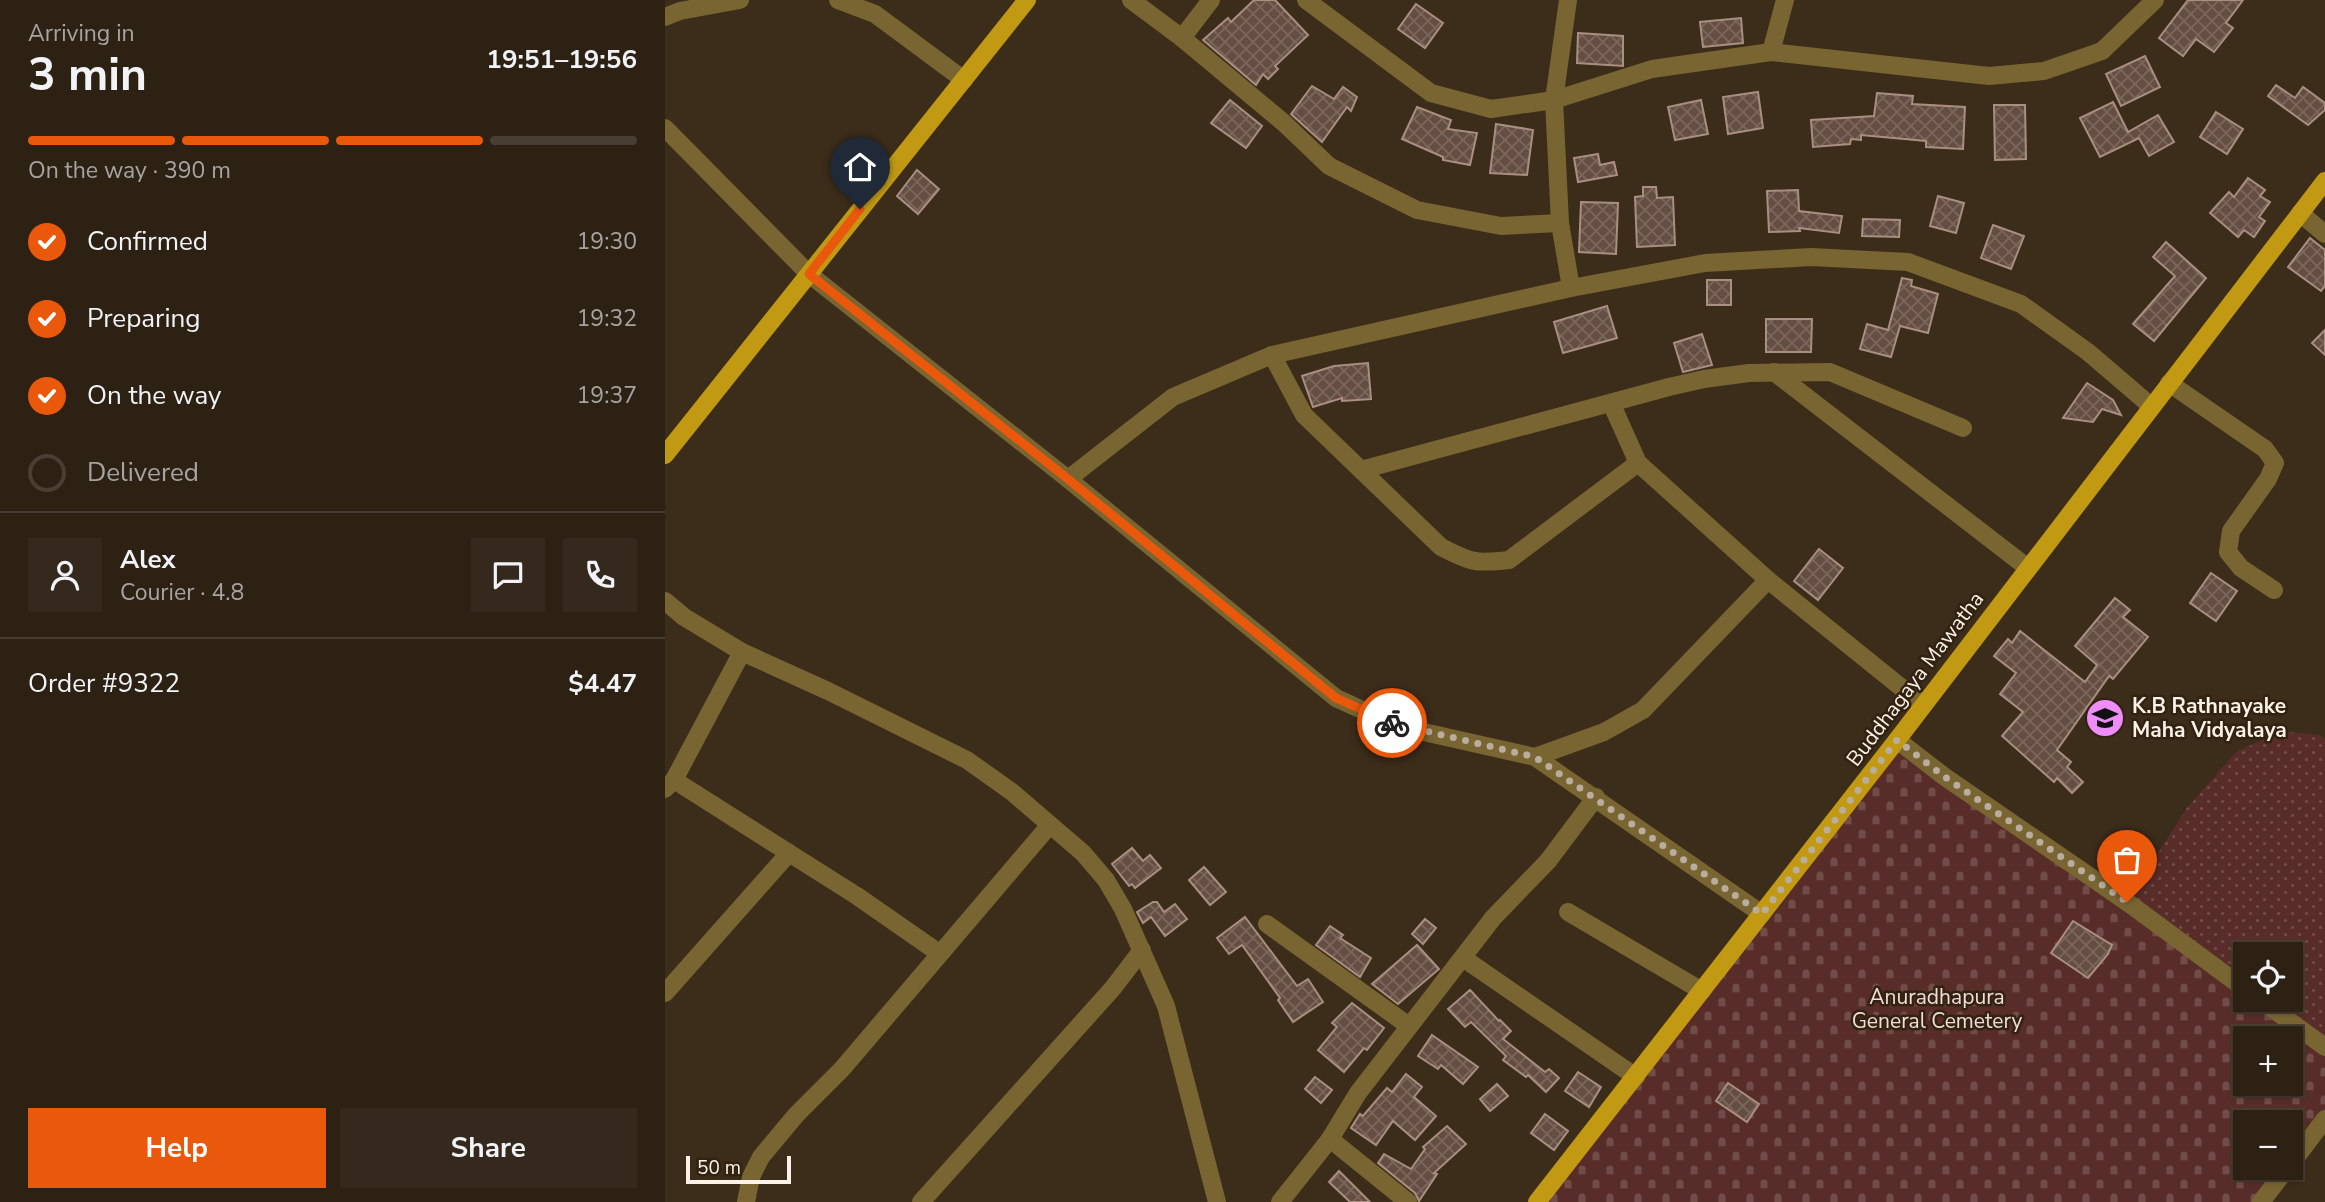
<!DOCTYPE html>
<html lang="en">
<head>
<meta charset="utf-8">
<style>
  body { margin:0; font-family:"Nunito Sans",sans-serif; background:#35291d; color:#f1f3f6; height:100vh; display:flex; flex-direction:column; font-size:26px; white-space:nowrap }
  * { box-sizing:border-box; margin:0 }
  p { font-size:23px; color:#a7a3a0 }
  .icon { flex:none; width:38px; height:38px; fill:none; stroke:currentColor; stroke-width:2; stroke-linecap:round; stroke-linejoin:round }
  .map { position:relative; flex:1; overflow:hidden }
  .sheet { display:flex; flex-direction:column; background:#2d2114; width:665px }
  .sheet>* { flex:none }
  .tools { position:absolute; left:1568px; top:942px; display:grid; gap:14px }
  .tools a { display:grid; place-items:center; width:70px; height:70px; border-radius:0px; background:#2d2114; box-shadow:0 2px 5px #0004,0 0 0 2px #483e34; font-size:35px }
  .scale { position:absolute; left:21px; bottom:18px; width:105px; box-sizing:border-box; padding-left:7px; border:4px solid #fcf2e7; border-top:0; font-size:19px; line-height:24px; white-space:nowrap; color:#fcf2e7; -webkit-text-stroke:5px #312211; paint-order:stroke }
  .pin { position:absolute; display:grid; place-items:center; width:60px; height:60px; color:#fff; margin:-72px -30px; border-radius:50% 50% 50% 0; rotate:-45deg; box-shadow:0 0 7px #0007 }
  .pin .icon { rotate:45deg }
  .courier { position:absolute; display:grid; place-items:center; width:70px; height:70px; margin:-35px; border:5px solid #ea580c; border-radius:50%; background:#fff; color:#222; box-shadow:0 2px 9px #0007 }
  .summary em { font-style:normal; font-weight:700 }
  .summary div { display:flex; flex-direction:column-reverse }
  .summary { display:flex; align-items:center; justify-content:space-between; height:119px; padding:0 28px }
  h1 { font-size:46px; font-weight:700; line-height:52px }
  .bar { display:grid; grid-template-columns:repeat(4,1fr); gap:10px 7px; align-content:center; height:84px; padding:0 28px }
  .bar i { height:9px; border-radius:5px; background:#483e34 }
  .bar .active { background:#ea580c }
  .bar p { grid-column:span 4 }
  .line { display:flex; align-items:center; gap:18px; padding:0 28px; border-top:2px solid #483e34 }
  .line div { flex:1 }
  .round { display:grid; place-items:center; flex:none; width:74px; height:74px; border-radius:0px; background:#35291d }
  ol { padding:0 28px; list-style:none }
  li { display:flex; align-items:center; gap:21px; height:77px }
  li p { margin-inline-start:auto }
  li .icon { padding:7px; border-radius:50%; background:#ea580c; color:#fff; stroke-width:4 }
  li:last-child { color:#a7a3a0 }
  li i { width:38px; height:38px; border:4px solid #483e34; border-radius:50% }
  .cta { display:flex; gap:14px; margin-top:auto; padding:14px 28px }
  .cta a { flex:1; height:80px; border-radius:0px; background:#ea580c; color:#fff; font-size:28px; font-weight:700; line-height:80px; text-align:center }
  .cta a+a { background:#35291d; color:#f1f3f6 }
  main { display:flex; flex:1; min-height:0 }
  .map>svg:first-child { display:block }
</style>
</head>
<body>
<main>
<section class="sheet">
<div class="summary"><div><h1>3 min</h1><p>Arriving in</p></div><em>19:51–19:56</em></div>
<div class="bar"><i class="active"></i><i class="active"></i><i class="active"></i><i></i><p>On the way · 390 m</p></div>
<ol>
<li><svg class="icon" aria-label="check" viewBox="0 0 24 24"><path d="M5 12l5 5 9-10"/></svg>Confirmed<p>19:30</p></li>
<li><svg class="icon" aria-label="check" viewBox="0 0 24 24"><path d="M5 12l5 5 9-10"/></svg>Preparing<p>19:32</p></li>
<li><svg class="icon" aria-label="check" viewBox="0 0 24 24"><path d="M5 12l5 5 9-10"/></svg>On the way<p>19:37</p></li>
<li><i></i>Delivered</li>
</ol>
<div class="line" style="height:126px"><a class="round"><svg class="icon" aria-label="person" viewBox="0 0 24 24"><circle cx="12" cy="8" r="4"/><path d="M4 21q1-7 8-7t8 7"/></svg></a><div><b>Alex</b><p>Courier · 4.8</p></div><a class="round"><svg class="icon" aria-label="chat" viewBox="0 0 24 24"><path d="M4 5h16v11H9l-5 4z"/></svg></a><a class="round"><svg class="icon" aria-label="phone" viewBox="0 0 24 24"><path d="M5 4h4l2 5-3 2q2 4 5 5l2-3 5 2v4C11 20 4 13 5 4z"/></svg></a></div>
<div class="line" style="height:91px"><div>Order #9322</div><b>$4.47</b></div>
<div class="cta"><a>Help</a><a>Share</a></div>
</section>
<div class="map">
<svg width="1660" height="1202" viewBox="0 0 1660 1202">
  <defs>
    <pattern id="cemetery-stones" width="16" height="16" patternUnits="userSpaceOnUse" patternTransform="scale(1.75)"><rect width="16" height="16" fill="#582d29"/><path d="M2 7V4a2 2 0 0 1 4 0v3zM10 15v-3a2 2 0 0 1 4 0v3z" fill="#714c48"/></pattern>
    <pattern id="park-dots" width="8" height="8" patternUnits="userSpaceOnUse" patternTransform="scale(1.75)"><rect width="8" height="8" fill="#582d29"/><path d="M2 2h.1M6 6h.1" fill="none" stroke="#714c48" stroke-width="1.8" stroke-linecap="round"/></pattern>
    <pattern id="building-cross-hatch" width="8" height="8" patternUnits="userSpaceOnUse" patternTransform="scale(1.75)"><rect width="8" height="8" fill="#644d41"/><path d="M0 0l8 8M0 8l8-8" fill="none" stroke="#7b675c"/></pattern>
  </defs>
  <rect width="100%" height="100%" fill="#3c2c1a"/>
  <path fill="url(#cemetery-stones)" fill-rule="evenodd" d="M1232,740L1580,990V999H1592L1660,1050V1124L1600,1202H874ZM1580,1038H1626V1083H1580ZM1580,1122H1626V1167H1580Z"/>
  <path fill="url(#park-dots)" d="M1617,731L1655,735L1660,739V1050L1592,999H1626V954H1580V990L1462,902L1521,809L1571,752Z"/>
  <g fill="url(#building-cross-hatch)" stroke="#a98e82" stroke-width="2">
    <path d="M589,0H610L643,35L610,66L613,69L603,79L598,74L591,85L538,40L563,18L566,22Z"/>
    <path d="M1523,0H1578L1561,23L1568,28L1549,52L1531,39L1518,56L1494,38Z"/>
    <path d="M751,4L778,23L760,48L733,29Z"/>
    <path d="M1076,18L1078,43L1038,47L1035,22Z"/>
    <path d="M913,33L958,36V66L912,63Z"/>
    <path d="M1480,56L1495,87L1456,106L1441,74Z"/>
    <path d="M1611,85L1630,98L1638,87L1660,103V110L1643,125L1603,96Z"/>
    <path d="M647,86L669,99L678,87L692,97L686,111L682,107L657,142L626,114Z"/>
    <path d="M1093,92L1098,128L1063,134L1058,97Z"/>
    <path d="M1212,93L1248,96L1247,104L1300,107L1298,149L1261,147V141L1196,135V140L1186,139L1185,144L1148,147L1146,120L1209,116Z"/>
    <path d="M565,100L597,126L581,148L546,123Z"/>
    <path d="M1036,100L1043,134L1010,140L1003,107Z"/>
    <path d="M1448,102L1463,132L1493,115L1509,142L1484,156L1474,138L1435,157L1415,118Z"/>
    <path d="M1329,105H1360L1361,159L1330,160Z"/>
    <path d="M752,107L786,120L783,129L812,133L805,165L778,160V157L737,139Z"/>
    <path d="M1551,112L1578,129L1562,154L1535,137Z"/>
    <path d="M831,124L868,130L862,175L825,173Z"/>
    <path d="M933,154L935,165L949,162L952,175L913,182L909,158Z"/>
    <path d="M252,170L274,189L253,214L232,196Z"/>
    <path d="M1583,178L1600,190L1595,196L1605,202L1594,217L1600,221L1589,237L1579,230L1573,237L1545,213L1564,192L1569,197Z"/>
    <path d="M978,187H991L992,198L1008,197L1010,245L972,247L970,197L978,196Z"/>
    <path d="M1133,190L1134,211L1177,216L1174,233L1134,228L1135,231L1104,232L1102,191Z"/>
    <path d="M1273,196L1299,203L1291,233L1265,226Z"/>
    <path d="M916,202L953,203L951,254L914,252Z"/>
    <path d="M1198,219L1235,220L1234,237L1197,236Z"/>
    <path d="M1328,225L1359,236L1346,269L1316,258Z"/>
    <path d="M1645,238L1660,250V286L1656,291L1623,267Z"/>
    <path d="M1501,242L1541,278L1489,341L1468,324L1510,276L1488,257Z"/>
    <path d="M1237,278L1247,280L1246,286L1273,294L1263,333L1235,326L1226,357L1195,349L1202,324L1223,330Z"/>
    <rect x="1042" y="280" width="24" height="25"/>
    <path d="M942,306L952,338L898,353L889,322Z"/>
    <path d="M1101,319H1147L1146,352H1101Z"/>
    <path d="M1660,330V355L1647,343Z"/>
    <path d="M1037,334L1047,365L1018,372L1009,343Z"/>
    <path d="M703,363L706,399L677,401V398L648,407L637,376L669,366Z"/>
    <path d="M1422,383L1448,400L1456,415L1437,409L1428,422L1398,418Z"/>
    <path d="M1154,549L1178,568L1153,600L1129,581Z"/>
    <path d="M1546,573L1572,591L1551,621L1525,603Z"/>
    <path d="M1450,598L1465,610L1458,617L1483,637L1448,679L1444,676L1392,750L1406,762L1402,767L1418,782L1407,793L1392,778L1389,782L1337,736L1358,712L1335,694L1351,673L1329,656L1343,639L1347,643L1355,631L1420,682L1432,665L1410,646Z"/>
    <path d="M467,848L478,861L485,855L496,868L470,888L467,884L464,886L447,864Z"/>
    <path d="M539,867L561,892L545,905L524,880Z"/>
    <path d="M488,902H492L499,912L510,904L522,919L500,936L486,917L478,923L472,912Z"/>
    <path d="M580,917L632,986L643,979L658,1002L628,1022L613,1000L615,998L577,945L564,954L552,938Z"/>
    <path d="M760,919L771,928L758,944L747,934Z"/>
    <path d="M1408,921L1447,945L1443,954L1423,978L1386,953Z"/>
    <path d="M665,926L678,935L675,938L706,958L695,977L651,945Z"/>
    <path d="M752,945L774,969L733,1004L707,984Z"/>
    <path d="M805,990L834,1021L835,1020L846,1031L838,1039L880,1072L884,1069L894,1078L881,1092L863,1075L861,1077L838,1060L841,1056L806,1022L800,1027L783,1009Z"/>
    <path d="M687,1003L719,1028L702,1050L699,1048L679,1072L653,1050L672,1027L667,1023Z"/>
    <path d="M767,1035L813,1067L798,1084L776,1065L773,1069L753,1056Z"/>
    <path d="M913,1072L936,1087L924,1107L900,1091Z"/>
    <path d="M741,1074L757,1087L749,1097L771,1116L750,1140L728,1121L711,1145L686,1128L695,1114L698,1116L722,1088L727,1092Z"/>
    <path d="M650,1077L667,1090L656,1103L640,1089Z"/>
    <path d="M1063,1083L1094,1104L1082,1122L1051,1101Z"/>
    <path d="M832,1084L843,1096L825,1111L815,1099Z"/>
    <path d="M880,1114L903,1131L889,1150L866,1133Z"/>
    <path d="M782,1126L801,1144L769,1173L772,1174L754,1201L750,1193L713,1163L719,1154L746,1169L760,1149L758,1147Z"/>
    <path d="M674,1171L705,1202H685L664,1182Z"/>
  </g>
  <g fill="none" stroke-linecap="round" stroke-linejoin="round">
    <g stroke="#786532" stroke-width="18">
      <path d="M173,0L210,14L299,80"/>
      <path d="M466,0L517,38L619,123L664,166L752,210L836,226L895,223"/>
      <path d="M641,0L766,93L826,109L889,100L987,69L1106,52L1324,76L1379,71L1437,51L1490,0"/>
      <path d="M903,0L889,100L895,223L906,288"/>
      <path d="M0,17L15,11L75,0"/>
      <path d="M517,38L546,0"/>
      <path d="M1106,52L1120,0"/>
      <path d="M0,128L144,274L403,479L671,698L732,726L870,757L1097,914"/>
      <path d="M1635,213L1660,234"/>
      <path d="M607,355L639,415L776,547C805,562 810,564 844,560L973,463"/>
      <path d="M1109,372L1363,568"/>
      <path d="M1504,383L1600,449L1610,463L1603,479L1566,531L1563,552L1576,568L1609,590"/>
      <path d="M947,405L973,463L1103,580L1258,705"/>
      <path d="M696,470L1004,387L1039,379L1084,373L1165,372L1298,428"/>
      <path d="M403,479L508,397L607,355L906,288L1040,263L1146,257L1243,262L1356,304L1423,352L1486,406"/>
      <path d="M0,601L19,617L77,652L163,691L302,760L347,792L418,853L441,880L458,909L501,1006L552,1202"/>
      <path d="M1232,740L1280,777L1462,902L1580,989"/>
      <path d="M870,757L939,732L978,710L1103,580"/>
      <path d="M9,780L192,896L274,953"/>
      <path d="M0,789L9,780L77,652"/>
      <path d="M903,912L1037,991"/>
      <path d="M602,924L744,1026"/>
      <path d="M798,958L971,1077"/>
      <path d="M0,993L124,853"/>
      <path d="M1594,999L1660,1047"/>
      <path d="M665,1139L743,1202"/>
      <path d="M1626,1164L1660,1119"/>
      <path d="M81,1202L86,1177L96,1157L131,1115L177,1069L384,826"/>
      <path d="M256,1202L448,988L477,950"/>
      <path d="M615,1202L665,1139L693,1093L828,918L883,861L931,797"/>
      <path d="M1596,1202L1623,1167"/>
    </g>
    <g stroke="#c19913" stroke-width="18">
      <path d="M0,455L362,0"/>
      <path d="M872,1202L1232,740L1660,181"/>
    </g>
  </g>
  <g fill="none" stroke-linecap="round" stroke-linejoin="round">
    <path stroke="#b9ad9f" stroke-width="7" stroke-dasharray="0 12.6" d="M727,723L870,757L1097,914L1232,740L1280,777L1462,902"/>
    <path stroke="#ea580c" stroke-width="9" d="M195,209L144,274L403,479L671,698L727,723"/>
  </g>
  <defs>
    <symbol id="school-disc" viewBox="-11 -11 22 22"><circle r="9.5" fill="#ee8cf8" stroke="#312211"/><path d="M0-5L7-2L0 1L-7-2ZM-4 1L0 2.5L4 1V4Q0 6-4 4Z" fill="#111"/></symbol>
  </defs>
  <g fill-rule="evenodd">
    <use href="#school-disc" x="1418" y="696" width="44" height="44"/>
  </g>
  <g text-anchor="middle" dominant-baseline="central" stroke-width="5" stroke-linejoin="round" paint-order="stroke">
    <g font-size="21" fill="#fcf2e7" stroke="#312211">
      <text transform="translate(1250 679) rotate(-53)">Buddhagaya Mawatha</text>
    </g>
    <g font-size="21" font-weight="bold" fill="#fcf2e7" stroke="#312211" text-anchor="start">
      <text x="1467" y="706">K.B Rathnayake<tspan x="1467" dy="24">Maha Vidyalaya</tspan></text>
    </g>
    <g font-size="21" fill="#f2dad7" stroke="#312211">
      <text x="1272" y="997">Anuradhapura<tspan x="1272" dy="24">General Cemetery</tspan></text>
    </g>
  </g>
</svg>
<div class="tools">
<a><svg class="icon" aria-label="locate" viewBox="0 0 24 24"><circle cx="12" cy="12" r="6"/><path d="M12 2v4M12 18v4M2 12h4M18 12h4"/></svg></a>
<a>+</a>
<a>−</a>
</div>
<div class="scale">50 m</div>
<div class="pin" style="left:1462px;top:902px;background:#ea580c"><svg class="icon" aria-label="bag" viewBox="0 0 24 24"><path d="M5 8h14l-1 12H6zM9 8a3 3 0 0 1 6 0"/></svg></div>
<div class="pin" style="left:195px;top:209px;background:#1f2937"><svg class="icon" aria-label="home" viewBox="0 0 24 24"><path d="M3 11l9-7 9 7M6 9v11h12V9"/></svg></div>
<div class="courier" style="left:727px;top:723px"><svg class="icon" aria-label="bike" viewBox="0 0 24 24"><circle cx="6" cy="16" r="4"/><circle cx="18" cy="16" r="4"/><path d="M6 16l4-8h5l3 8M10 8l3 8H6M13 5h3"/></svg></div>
</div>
</main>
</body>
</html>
